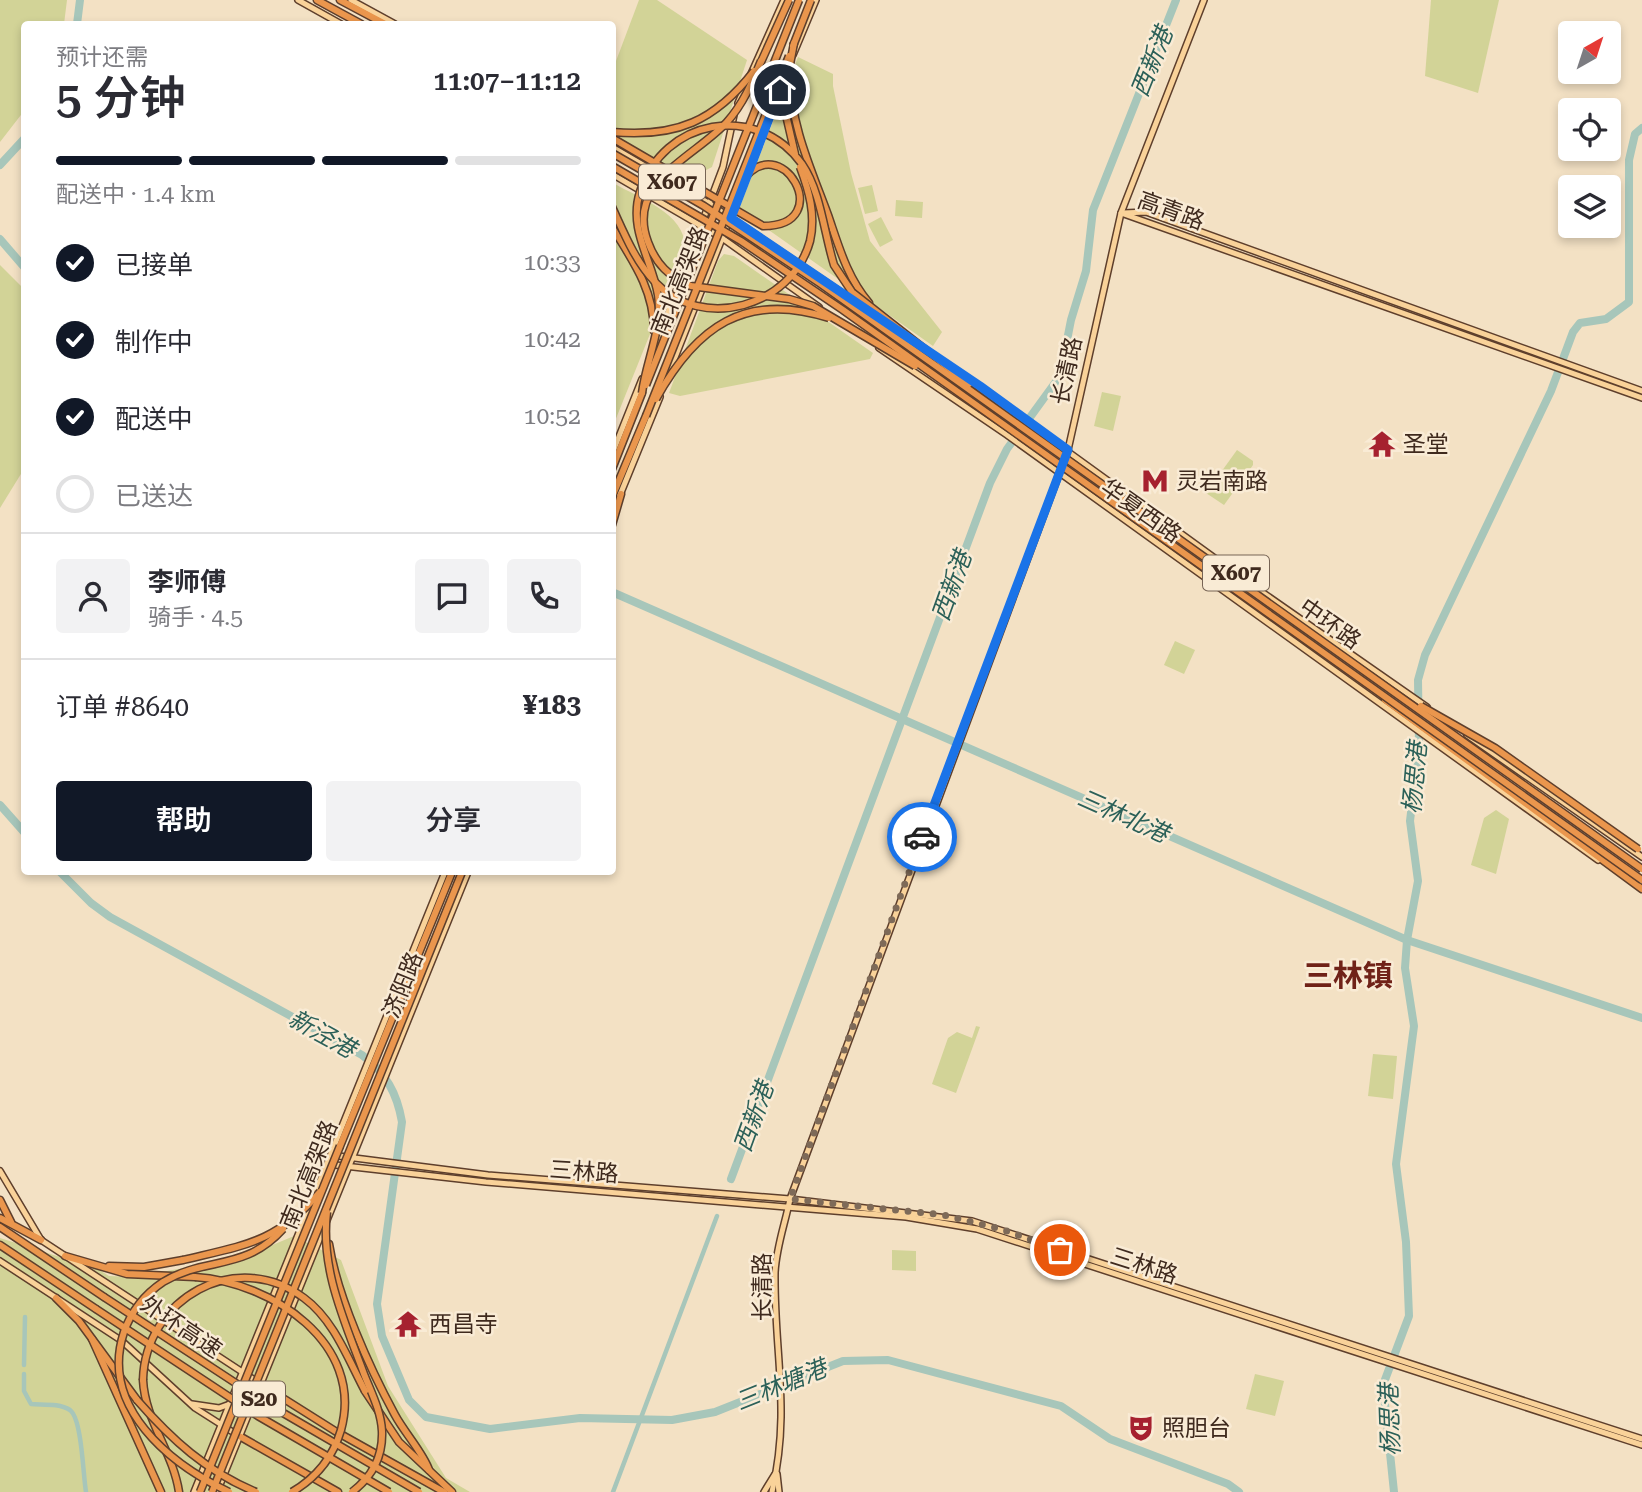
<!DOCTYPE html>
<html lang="zh">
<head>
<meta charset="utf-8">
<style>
  body { margin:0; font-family:"Roboto Serif","Noto Sans SC",serif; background:#f2f2f3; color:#2b2b33; height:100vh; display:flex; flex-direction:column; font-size:26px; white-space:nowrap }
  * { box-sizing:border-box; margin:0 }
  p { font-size:23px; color:#7c7c81 }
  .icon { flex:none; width:38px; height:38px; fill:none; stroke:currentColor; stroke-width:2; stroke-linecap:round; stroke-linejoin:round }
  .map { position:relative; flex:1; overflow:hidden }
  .details { position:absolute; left:21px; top:21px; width:595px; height:854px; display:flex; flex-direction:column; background:#fff; border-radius:7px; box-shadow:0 4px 10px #0003 }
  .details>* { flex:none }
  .needle { width:46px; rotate:39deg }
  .tools { position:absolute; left:1558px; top:21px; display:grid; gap:14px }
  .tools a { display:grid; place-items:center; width:63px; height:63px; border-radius:7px; background:#fff; box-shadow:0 4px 10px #0003; font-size:35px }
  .pin { position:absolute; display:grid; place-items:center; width:60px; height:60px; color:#fff; margin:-30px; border:4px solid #fff; border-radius:50%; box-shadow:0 2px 7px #0007 }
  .courier { position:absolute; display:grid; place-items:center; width:70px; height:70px; margin:-35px; border:5px solid #1a73e8; border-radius:50%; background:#fff; color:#222; box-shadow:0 2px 9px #0007 }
  .headline em { font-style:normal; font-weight:600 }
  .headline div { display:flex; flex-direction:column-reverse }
  .headline { display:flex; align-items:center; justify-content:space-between; height:119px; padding:0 35px }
  h1 { font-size:46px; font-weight:600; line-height:52px }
  .bar { display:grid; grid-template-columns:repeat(4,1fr); gap:10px 7px; align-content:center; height:84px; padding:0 35px }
  .bar i { height:9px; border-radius:5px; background:#e1e1e2 }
  .bar .current { background:#111827 }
  .bar p { grid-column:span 4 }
  .line { display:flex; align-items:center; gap:18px; padding:0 35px; border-top:2px solid #e1e1e2 }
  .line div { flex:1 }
  .round { display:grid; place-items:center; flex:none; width:74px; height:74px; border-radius:7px; background:#f2f2f3 }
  ol { padding:0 35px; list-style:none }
  li { display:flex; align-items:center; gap:21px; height:77px }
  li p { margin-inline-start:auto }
  li .icon { padding:7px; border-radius:50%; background:#111827; color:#fff; stroke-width:4 }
  li:last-child { color:#7c7c81 }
  li i { width:38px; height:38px; border:4px solid #e1e1e2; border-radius:50% }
  .button { display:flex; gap:14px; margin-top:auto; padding:14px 35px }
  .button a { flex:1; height:80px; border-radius:7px; background:#111827; color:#fff; font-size:28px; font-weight:600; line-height:80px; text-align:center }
  .button a+a { background:#f2f2f3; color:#2b2b33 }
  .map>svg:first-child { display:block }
</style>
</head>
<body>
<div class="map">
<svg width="1642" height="1492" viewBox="0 0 1642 1492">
  <rect width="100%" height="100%" fill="#f3e1c4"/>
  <g fill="#d2d397">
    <path d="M0,0H67L64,24H24V111L0,142Z"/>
    <path d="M639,0H657L747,60L712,167L681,183L613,145V69Z"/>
    <path d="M1431,0H1499L1478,93L1425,76Z"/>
    <path d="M798,57L833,74V86L851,173L870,241L942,332L933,346L739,209Z"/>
    <path d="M613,183C639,198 685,213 685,247L613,426Z"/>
    <path d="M872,185L878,211L865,214L858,188Z"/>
    <path d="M896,200L923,202L922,218L895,216Z"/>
    <path d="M881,217L893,240L880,247L868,224Z"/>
    <path d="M724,254L734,256L873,353L870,359L680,396L669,393L718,261Z"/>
    <path d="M0,265L24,289V469L0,508Z"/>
    <path d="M1102,392L1121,396L1113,431L1094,426Z"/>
    <path d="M1237,450L1253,461V465L1224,505L1206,493Z"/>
    <path d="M1175,641L1195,650L1184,674L1164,665Z"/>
    <path d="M1496,810L1509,819L1496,874L1471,865L1484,818Z"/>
    <path d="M976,1026L980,1027L956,1093L932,1084L948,1038L957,1032L972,1038Z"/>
    <path d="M1373,1054L1397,1056L1393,1099L1368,1096Z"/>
    <path d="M294,1236L341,1260L388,1386L446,1478L470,1492H0V1238L98,1269L109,1276L134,1277L244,1257Z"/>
    <path d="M892,1250L916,1251V1271L892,1270Z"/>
    <path d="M1255,1374L1284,1381L1275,1416L1246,1409Z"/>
  </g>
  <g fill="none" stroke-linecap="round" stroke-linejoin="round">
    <g stroke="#a7c6ba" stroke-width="4.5">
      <path d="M24,1365L25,1317"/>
      <path d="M24,1374V1391L31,1404C43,1405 59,1403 70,1410C82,1419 83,1475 86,1492"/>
      <path d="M613,1492L717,1216"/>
    </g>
    <g stroke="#a7c6ba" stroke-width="8">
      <path d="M77,24L80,0"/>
      <path d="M0,165L24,139"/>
      <path d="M0,239L24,267"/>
      <path d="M612,592L1407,940L1642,1018"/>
      <path d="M0,805L24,832"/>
      <path d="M60,872L91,903L110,917L362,1055C386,1073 397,1093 402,1122L377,1304L382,1336L409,1400L426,1417L490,1429L580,1418L672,1420L715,1412L843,1361L888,1360L1061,1406L1110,1439L1228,1484L1239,1492"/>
      <path d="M731,1179L990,483L1007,449L1060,376L1071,320L1086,271L1093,210L1176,0"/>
      <path d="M1394,1492L1383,1385L1409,1316L1406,1242L1396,1164L1414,1026L1405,968L1407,940L1418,881L1410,821L1419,747L1418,680L1425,655L1551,391L1573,332L1580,323L1606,319L1629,302V160L1635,134L1642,128"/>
    </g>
    <defs>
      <g id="major">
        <path d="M298,0L341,24"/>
        <path d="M351,0L395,24"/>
        <path d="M793,55L816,0"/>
        <path d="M738,103L784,0"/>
        <path d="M612,147L710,204L891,326"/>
        <path d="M612,174L722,238L819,307"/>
        <path d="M733,212L786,74"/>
        <path d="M1121,213L1642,398"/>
        <path d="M1124,213L1146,212L1642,391"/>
        <path d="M655,347L723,167L734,115"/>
        <path d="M879,348L1007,435L1598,860"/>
        <path d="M951,367L1256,588L1427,707"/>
        <path d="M668,375L729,221"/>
        <path d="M612,454L642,379"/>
        <path d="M620,495L660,397"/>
        <path d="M1467,735L1642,857"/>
        <path d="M331,1155L488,1175L790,1199L972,1221L1642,1439"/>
        <path d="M327,1164L486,1182L906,1217L977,1229L1642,1445"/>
        <path d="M0,1171L41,1240L259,1383"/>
        <path d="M0,1261L122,1341L195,1408L239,1436"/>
        <path d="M192,1404L219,1408L252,1396"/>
        <path d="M777,1474L779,1492"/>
        <path d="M194,1492L445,872"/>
        <path d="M217,1492L468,872"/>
        <path d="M764,1492L775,1474"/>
        <path d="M772,1492C791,1410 774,1353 775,1273C776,1248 785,1224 790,1199L1068,450L1121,213L1204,0"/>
      </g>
      <g id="highway">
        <path d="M317,0L361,24"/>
        <path d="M340,0L385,24"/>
        <path d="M790,74C790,124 811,169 828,215C839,247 847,277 869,303"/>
        <path d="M612,227C633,261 654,290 654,331"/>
        <path d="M612,469L642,393"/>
        <path d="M612,497L646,416"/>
        <path d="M612,525L621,494"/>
        <path d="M1385,700L1642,889"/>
        <path d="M340,1146L452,872"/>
        <path d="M0,1200L11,1222"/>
        <path d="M0,1218L41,1240"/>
        <path d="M0,1227L104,1297"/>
        <path d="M329,1244C337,1296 370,1369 395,1415C404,1432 424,1454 429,1470"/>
        <path d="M0,1245L96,1309"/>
        <path d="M65,1256L127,1274L195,1277"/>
        <path d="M109,1266L144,1267L183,1260"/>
        <path d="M56,1298L79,1321L137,1400"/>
        <path d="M92,1339L161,1492"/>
        <path d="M143,1380C145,1421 173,1452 179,1492"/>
        <path d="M262,1385L335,1431L444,1492"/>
        <path d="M365,1391L399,1442L452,1492"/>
        <path d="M241,1437L338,1492"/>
      </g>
    </defs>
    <use href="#major" stroke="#5e3f2c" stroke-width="8"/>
    <use href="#highway" stroke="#5e3f2c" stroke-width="9"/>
    <use href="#major" stroke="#f9d299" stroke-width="5"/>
    <use href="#highway" stroke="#ea964d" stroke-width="6"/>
    <defs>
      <g id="highway-bridge">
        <path d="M794,43L783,102L795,154"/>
        <path d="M793,46L811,0"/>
        <path d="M761,61C752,83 743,104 727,122C695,157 625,182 648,242C656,264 669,277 691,286L789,299L813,306L915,366"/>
        <path d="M761,62L789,0"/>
        <path d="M612,132C676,138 715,121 754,71"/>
        <path d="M612,138L763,226C839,226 780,124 741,183"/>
        <path d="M612,153L704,206L821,284L1642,869"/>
        <path d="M612,166L741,241L843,310L1642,880"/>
        <path d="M612,207C624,233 635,261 655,282C702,332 792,307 810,241C816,215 809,191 800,167"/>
        <path d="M646,385L799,0"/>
        <path d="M642,393C646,361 663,328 658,295C652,260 628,229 640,192C663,119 756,101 802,164C821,192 824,233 834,265L852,292L969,384"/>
        <path d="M656,399C696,327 745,291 829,318"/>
        <path d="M646,416L789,56"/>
        <path d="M1421,706L1495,748L1638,849"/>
        <path d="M327,1212C320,1269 345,1322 364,1374C371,1392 381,1411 382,1431C383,1456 372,1477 352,1492"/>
        <path d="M183,1260C245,1245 276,1243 320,1192"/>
        <path d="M195,1277C271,1282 365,1343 341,1430C333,1457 316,1478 292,1492"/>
        <path d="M104,1297L266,1403L419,1492"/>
        <path d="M96,1309L258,1416L389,1492"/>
        <path d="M143,1380C145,1299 236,1247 304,1298C334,1320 348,1359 365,1391"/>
        <path d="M137,1400C171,1439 207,1472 256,1492"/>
        <path d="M200,1492L340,1146"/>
        <path d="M212,1492L462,872"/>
        <path d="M229,1492C170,1464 99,1407 124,1332C131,1312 145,1294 163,1282C206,1256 244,1272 283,1229"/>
      </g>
    </defs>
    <use href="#highway-bridge" stroke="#5e3f2c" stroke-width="9" stroke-linecap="butt"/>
    <use href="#highway-bridge" stroke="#ea964d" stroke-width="6"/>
  </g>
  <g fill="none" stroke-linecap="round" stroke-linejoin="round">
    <path stroke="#7e6a58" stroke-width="7" stroke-dasharray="0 12.6" d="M922,837L790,1199L944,1215L1001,1229L1060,1250"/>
    <path stroke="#1a73e8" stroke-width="9" d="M780,90L731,218L980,386L1068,450L922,837"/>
  </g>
  <defs>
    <symbol id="temple-bare" viewBox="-9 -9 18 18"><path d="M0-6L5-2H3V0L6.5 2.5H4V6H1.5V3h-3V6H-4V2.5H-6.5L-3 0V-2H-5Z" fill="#a6212f" stroke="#f9ebd5" stroke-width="2.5" paint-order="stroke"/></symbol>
    <symbol id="metro-bare" viewBox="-9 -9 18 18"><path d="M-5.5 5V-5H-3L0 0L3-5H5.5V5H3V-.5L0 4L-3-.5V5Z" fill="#a6212f" stroke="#f9ebd5" stroke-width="2.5" paint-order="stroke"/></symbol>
    <symbol id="theatre-bare" viewBox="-9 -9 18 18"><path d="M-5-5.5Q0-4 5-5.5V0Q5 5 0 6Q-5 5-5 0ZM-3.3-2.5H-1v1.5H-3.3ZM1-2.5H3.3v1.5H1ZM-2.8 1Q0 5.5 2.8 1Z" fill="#a6212f" stroke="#f9ebd5" stroke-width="2.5" paint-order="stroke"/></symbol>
  </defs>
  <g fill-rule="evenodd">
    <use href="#temple-bare" x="1363" y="425" width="38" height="38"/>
    <use href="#metro-bare" x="1136" y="462" width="38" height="38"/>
    <use href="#temple-bare" x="389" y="1305" width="38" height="38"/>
    <use href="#theatre-bare" x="1122" y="1409" width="38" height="38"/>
  </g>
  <g text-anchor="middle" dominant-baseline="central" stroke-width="5" stroke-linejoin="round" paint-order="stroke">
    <g fill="#f9ebd5" stroke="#776455" stroke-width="2">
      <rect x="639" y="164.5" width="66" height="35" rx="5"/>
      <rect x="1203" y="555.5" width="66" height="35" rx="5"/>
      <rect x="233" y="1381.5" width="52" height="35" rx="5"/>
    </g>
    <g font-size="21" font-weight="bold" fill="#3f2a1e">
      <text x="672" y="182">X607</text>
      <text x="1236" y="573">X607</text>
      <text x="259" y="1399">S20</text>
    </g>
    <g font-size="23" fill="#3f2a1e" stroke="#f9ebd5">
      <text transform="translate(1171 211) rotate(20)">高青路</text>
      <text transform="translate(680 281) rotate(-68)">南北高架路</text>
      <text transform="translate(1067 371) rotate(-78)">长清路</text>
      <text transform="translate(1141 511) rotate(35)">华夏西路</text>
      <text transform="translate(1330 624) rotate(35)">中环路</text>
      <text transform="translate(403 985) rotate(-68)">济阳路</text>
      <text transform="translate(584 1172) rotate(4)">三林路</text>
      <text transform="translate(309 1175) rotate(-68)">南北高架路</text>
      <text transform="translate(1144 1266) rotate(18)">三林路</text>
      <text transform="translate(762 1287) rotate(-90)">长清路</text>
      <text transform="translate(181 1327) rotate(34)">外环高速</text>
    </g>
    <g font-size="23" fill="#3f2a1e" stroke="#f9ebd5" text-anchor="start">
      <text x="1403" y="444">圣堂</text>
      <text x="1176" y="481">灵岩南路</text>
      <text x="429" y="1324">西昌寺</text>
      <text x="1162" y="1428">照胆台</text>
    </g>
    <g font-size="24" font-style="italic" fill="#2b6058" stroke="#f9ebd5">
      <text transform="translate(1152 62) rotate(-68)">西新港</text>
      <text transform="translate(952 586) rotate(-70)">西新港</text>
      <text transform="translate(1415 778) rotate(-85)">杨思港</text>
      <text transform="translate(1123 816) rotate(24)">三林北港</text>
      <text transform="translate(322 1034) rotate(29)">新泾港</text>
      <text transform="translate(754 1117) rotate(-70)">西新港</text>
      <text transform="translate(781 1385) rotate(-22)">三林塘港</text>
      <text transform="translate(1390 1420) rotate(-92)">杨思港</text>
    </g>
    <g font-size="30" font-weight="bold" fill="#702218" stroke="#f9ebd5">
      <text x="1348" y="975">三林镇</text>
    </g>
  </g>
</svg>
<div class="tools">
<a><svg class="needle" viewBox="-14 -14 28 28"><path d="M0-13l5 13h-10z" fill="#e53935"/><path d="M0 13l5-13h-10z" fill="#7c7c81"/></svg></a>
<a><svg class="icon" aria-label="locate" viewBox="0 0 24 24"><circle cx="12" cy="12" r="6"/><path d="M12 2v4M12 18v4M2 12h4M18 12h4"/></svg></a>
<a><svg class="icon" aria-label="layers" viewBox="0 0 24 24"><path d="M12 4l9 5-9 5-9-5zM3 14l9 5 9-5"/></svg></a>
</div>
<div class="pin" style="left:1060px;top:1250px;background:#ea580c"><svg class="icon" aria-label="bag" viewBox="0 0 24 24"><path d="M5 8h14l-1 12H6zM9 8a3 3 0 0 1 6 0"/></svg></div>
<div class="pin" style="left:780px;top:90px;background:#1f2937"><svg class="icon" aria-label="home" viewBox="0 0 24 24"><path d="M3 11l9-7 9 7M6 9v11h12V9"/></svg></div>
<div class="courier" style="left:922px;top:837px"><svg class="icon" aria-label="car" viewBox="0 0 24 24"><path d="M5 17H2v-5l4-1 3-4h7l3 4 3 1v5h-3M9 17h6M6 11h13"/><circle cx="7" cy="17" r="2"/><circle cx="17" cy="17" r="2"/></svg></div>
<section class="details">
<div class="headline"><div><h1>5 分钟</h1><p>预计还需</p></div><em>11:07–11:12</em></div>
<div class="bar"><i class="current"></i><i class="current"></i><i class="current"></i><i></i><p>配送中 · 1.4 km</p></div>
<ol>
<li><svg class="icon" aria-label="check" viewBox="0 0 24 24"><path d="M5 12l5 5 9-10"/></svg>已接单<p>10:33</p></li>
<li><svg class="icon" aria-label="check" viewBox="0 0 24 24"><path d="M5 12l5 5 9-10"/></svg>制作中<p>10:42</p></li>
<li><svg class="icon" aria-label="check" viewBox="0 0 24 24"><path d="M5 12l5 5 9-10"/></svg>配送中<p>10:52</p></li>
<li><i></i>已送达</li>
</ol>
<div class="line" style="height:126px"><a class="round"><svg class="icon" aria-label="person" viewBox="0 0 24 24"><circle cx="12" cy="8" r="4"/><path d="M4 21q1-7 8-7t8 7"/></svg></a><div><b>李师傅</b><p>骑手 · 4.5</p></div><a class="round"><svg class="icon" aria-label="chat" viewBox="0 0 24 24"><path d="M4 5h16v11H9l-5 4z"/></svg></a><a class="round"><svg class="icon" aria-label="phone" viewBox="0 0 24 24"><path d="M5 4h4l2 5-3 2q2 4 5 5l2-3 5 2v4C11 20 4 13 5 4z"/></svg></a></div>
<div class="line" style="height:91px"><div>订单 #8640</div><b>¥183</b></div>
<div class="button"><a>帮助</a><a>分享</a></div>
</section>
</div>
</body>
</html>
